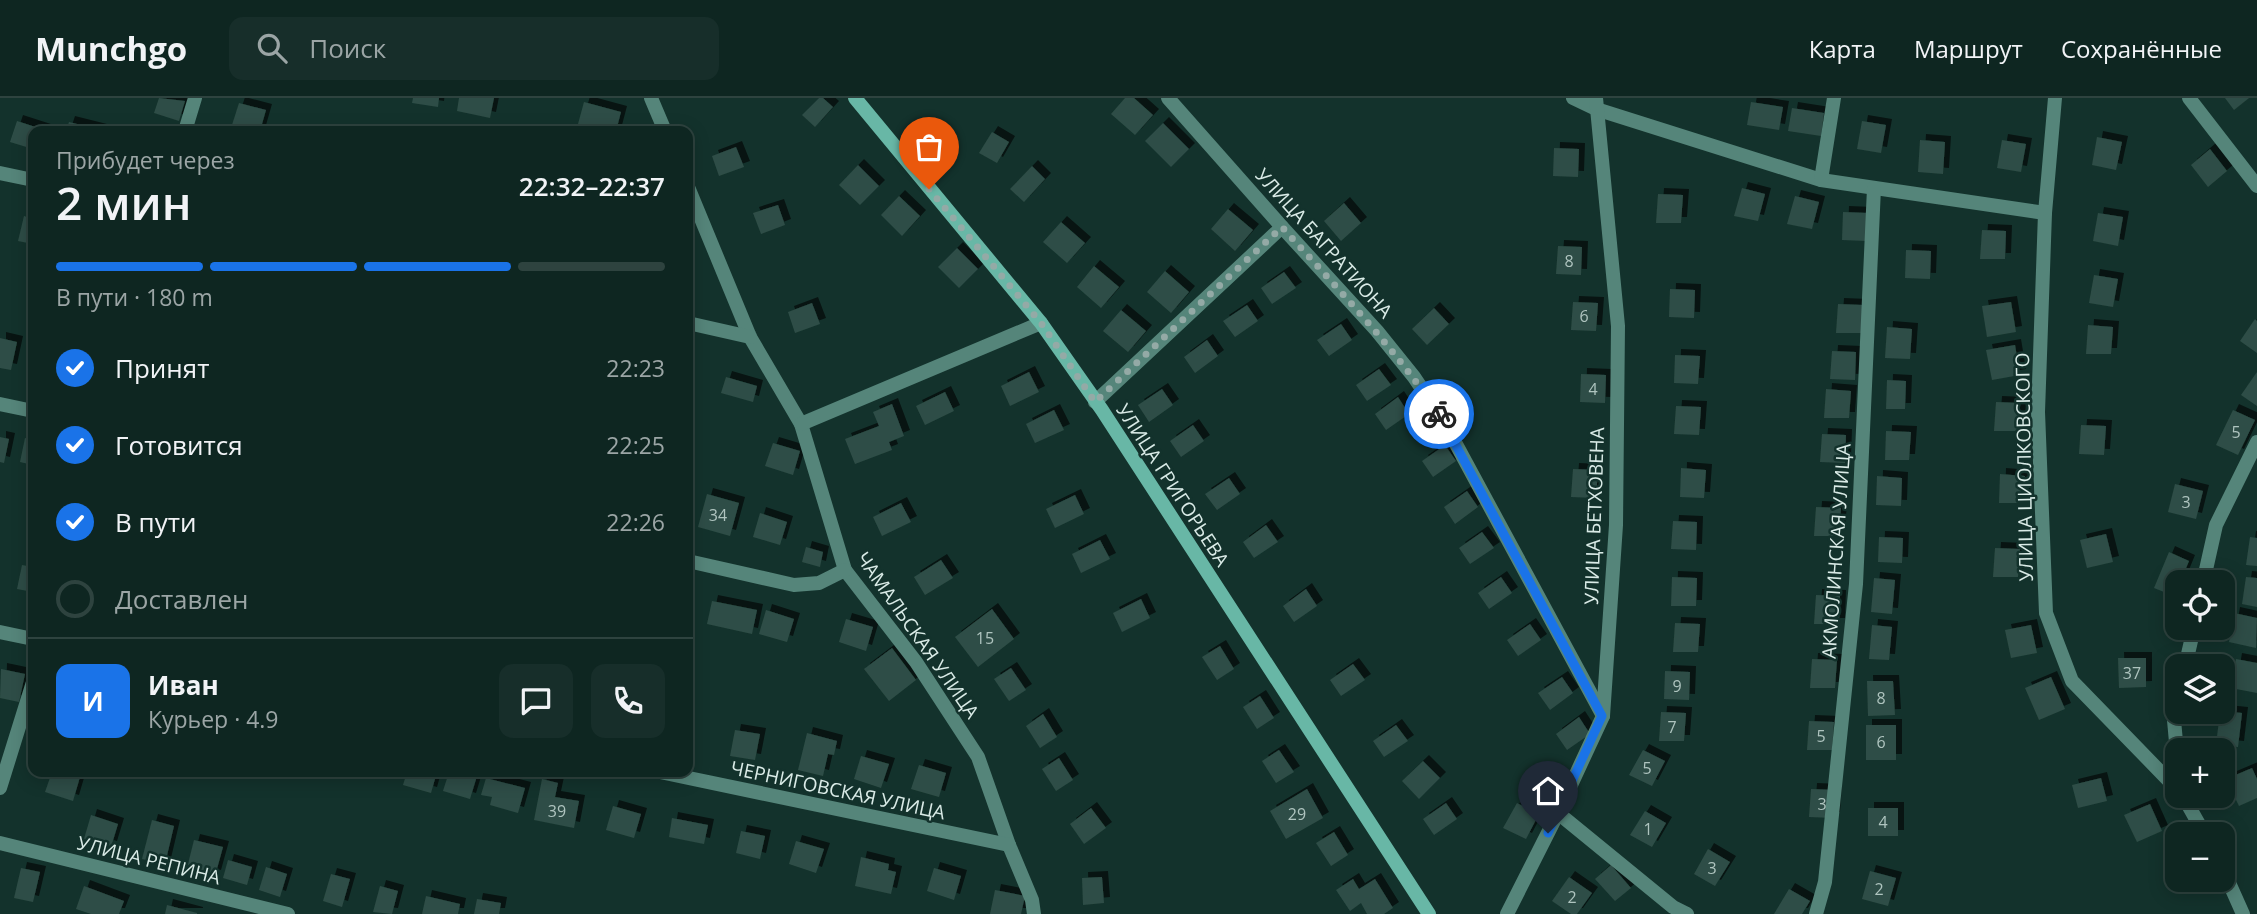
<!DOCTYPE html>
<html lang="ru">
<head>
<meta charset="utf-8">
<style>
  body { margin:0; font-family:"Open Sans",sans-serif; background:#172e2a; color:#f1f3f6; height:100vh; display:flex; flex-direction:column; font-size:26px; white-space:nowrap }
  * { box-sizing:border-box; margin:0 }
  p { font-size:23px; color:#9ba5a5 }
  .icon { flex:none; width:38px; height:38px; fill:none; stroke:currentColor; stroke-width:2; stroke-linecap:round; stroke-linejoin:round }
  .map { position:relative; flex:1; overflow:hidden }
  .side { position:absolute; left:28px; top:28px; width:665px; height:651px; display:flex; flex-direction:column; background:#0e2621; border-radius:14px; box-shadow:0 4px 18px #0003,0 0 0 2px #2e433f }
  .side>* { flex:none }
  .fabs { position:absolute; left:2165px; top:472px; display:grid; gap:14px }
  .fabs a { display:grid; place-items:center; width:70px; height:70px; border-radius:14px; background:#0e2621; box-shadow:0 4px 18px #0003,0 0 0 2px #2e433f; font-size:35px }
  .pin { position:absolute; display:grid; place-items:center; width:60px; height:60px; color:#fff; margin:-72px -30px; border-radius:50% 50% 50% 0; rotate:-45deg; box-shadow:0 0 7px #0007 }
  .pin .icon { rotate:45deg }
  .courier { position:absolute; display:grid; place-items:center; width:70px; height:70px; margin:-35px; border:5px solid #1a73e8; border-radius:50%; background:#fff; color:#222; box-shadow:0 2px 9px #0007 }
  .head em { font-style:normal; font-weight:600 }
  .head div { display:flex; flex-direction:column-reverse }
  .head { display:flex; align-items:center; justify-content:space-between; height:119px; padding:0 28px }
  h1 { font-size:46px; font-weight:600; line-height:52px }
  .bar { display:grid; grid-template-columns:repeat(4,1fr); gap:10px 7px; align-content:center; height:84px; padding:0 28px }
  .bar i { height:9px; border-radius:5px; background:#2e433f }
  .bar .on { background:#1a73e8 }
  .bar p { grid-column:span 4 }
  .line { display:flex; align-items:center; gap:18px; padding:0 28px; border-top:2px solid #2e433f }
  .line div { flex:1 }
  .round { display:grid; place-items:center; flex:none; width:74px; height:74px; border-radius:14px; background:#172e2a }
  ol { padding:0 28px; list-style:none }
  li { display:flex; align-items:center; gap:21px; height:77px }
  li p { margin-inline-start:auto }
  li .icon { padding:7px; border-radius:50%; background:#1a73e8; color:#fff; stroke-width:4 }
  li:last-child { color:#9ba5a5 }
  li i { width:38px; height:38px; border:4px solid #2e433f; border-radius:50% }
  header { display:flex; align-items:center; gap:42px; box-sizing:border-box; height:98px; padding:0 35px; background:#0e2621; border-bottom:2px solid #2e433f }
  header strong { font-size:33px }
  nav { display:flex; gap:38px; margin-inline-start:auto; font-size:24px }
  .search { width:490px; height:63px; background:#172e2a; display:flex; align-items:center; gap:18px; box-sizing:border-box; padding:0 24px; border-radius:14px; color:#9ba5a5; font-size:26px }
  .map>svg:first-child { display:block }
</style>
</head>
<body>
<header>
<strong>Munchgo</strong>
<div class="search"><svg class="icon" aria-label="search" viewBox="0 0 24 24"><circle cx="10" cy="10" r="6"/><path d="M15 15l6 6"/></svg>Поиск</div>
<nav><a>Карта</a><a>Маршрут</a><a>Сохранённые</a></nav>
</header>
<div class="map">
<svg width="2257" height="816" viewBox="0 0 2257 816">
  <defs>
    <filter id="shadow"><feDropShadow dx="6" dy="-6" stdDeviation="0" flood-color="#0009"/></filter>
  </defs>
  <rect width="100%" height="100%" fill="#13322c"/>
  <g fill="#2e4d46" filter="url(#shadow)">
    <path d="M159,0L185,3L179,23L154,15Z"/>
    <path d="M413,0H439L438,9L412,5Z"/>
    <path d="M459,0H494L490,20L457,13Z"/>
    <path d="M819,0H823L833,9L815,29L802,17Z"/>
    <path d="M1125,0H1134L1153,17L1135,37L1111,16Z"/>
    <path d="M2225,0H2249L2234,12Z"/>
    <path d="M584,4L621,14L616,33H607L578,26Z"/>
    <path d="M1751,4L1783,9L1779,32L1747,27Z"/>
    <path d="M239,5L266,12L260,33L232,27Z"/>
    <path d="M1792,10L1824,15L1821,38L1788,33Z"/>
    <path d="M17,23L48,33H33V51L10,44Z"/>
    <path d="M1862,23L1886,27L1881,55L1857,51Z"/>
    <path d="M69,24L101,32V33H66Z"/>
    <path d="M1163,25L1189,51L1171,69L1145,43Z"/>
    <path d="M992,34L1009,44L997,65L979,55Z"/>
    <path d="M2097,39L2122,44L2116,72L2092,67Z"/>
    <path d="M1920,42L1945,44L1943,76L1918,74Z"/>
    <path d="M2002,42L2026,46L2021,74L1997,70Z"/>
    <path d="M736,49L744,69L719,78L712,58Z"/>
    <path d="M1554,50L1579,51L1578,79L1553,78Z"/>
    <path d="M2210,51L2227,73L2208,89L2191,67Z"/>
    <path d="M858,67L879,88L860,107L839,87Z"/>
    <path d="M1032,68L1045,81L1024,104L1010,91Z"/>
    <path d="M1742,90L1765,96L1758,123L1734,118Z"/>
    <path d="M1658,96L1683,97L1681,125H1656Z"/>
    <path d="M899,98L920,118L902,138L881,117Z"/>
    <path d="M1795,98L1819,104L1812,131L1787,126Z"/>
    <path d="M1344,105L1361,125L1341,143L1324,123Z"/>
    <path d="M778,107L785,127L761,136L753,115Z"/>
    <path d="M1228,111L1253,132L1235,153L1211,131Z"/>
    <path d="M1843,114L1868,115L1867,143L1842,142Z"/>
    <path d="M2098,115L2123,119L2118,148L2093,143Z"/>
    <path d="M24,118L33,121V146L18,143Z"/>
    <path d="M1061,124L1085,145L1067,165L1043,144Z"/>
    <path d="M1982,132L2006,133L2005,161H1980Z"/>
    <path d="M1558,148L1582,149L1581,177L1556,176Z"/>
    <path d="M957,150L978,171L959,190L938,169Z"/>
    <path d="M1906,152L1931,153L1930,181L1905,180Z"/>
    <path d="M1094,168L1119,189L1101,210L1077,189Z"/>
    <path d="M1165,173L1189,194L1171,215L1147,194Z"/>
    <path d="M1284,174L1296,190L1272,206L1261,190Z"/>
    <path d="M2094,177L2118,181L2113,209L2089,205Z"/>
    <path d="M1670,191L1695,192L1694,220L1669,219Z"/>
    <path d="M1573,204L1598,205L1596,233L1571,232Z"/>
    <path d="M2011,204L2016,234L1987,239L1982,208Z"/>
    <path d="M812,205L820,226L795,235L788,214Z"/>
    <path d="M1838,206L1863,207L1861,235H1836Z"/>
    <path d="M1247,207L1258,223L1235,239L1223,223Z"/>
    <path d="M1434,210L1449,226L1427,247L1412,231Z"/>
    <path d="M1121,212L1146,233L1128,254L1103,233Z"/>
    <path d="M2255,221L2257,223V255L2240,243Z"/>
    <path d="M1341,226L1352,242L1329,258L1317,242Z"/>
    <path d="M2088,227L2113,229L2111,256H2086Z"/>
    <path d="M1887,229L1912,231L1910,261L1885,260Z"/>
    <path d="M0,240L17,244L11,272L0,270Z"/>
    <path d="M1207,242L1218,258L1195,275L1184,259Z"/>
    <path d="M2015,247L2020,277L1992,282L1986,252Z"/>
    <path d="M1832,253L1856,254L1855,282L1830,281Z"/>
    <path d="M1675,257L1700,258L1698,286L1674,285Z"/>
    <path d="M1379,271L1391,287L1367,303L1356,287Z"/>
    <path d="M1029,274L1039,294L1010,308L1001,288Z"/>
    <path d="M2257,274V308L2241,297Z"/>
    <path d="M1581,276L1606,277L1605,305L1580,304Z"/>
    <path d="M726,279L757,288L753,304L721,295Z"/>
    <path d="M1887,282L1906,283L1905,311H1886Z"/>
    <path d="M1162,291L1173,307L1149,324L1138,307Z"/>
    <path d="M1826,291L1851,293L1849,320H1824Z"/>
    <path d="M945,294L954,313L925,327L916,308Z"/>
    <path d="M1398,299L1409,316L1386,332L1375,316Z"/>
    <path d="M1996,304L2020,305L2019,333H1994Z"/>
    <path d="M892,306L904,338L889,344L892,352L855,366L845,341L879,328L873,314Z"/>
    <path d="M1676,308L1701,309L1699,337L1674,336Z"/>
    <path d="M1054,312L1064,332L1035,345L1026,326Z"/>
    <path d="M2233,312L2255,322L2238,357L2216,347Z"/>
    <path d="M1193,327L1204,343L1181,359L1170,343Z"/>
    <path d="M2081,327L2106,328L2104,357L2079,356Z"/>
    <path d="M1886,333L1911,334L1909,362H1885Z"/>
    <path d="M1822,336L1846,337L1845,365L1820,364Z"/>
    <path d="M0,339L9,341L4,365L0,364Z"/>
    <path d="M25,340L33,342V367L20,364Z"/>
    <path d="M773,345L800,353L793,377L765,368Z"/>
    <path d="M1445,347L1456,363L1433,379L1422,363Z"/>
    <path d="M1681,370L1706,372L1704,400L1680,399Z"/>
    <path d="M1573,371L1598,372L1596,400L1571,399Z"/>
    <path d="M2000,376L2025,378L2024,405H1999Z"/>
    <path d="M1877,378L1902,380L1901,408L1876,407Z"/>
    <path d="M1229,380L1240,396L1217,412L1205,396Z"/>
    <path d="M2175,386L2203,393L2196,421L2168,414Z"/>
    <path d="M1467,393L1478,409L1455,426L1444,409Z"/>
    <path d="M707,396L739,405L730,438L698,429Z"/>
    <path d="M1075,397L1084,416L1055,430L1046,411Z"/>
    <path d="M901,405L911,424L882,438L873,419Z"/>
    <path d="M1816,409L1841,410L1839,438H1814Z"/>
    <path d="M760,415L787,424L780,447L753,439Z"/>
    <path d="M1673,423L1697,424L1696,452L1671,451Z"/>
    <path d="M1266,427L1278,444L1254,460L1243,444Z"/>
    <path d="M1482,434L1494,450L1470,466L1459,450Z"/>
    <path d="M2106,436L2113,464L2087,470L2080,442Z"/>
    <path d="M1879,439L1903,440L1902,465L1878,464Z"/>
    <path d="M2250,439L2257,440V468L2246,467Z"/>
    <path d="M1100,442L1110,461L1081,475L1072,456Z"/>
    <path d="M806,449L823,454L820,469L802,464Z"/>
    <path d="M1995,450L2020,451L2018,479H1993Z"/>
    <path d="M2169,454L2189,463L2180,485H2177L2174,498L2154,490Z"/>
    <path d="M941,462L953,480L925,497L914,479Z"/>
    <path d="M22,467L33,469V494L17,491Z"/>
    <path d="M1501,479L1512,495L1489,511L1478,495Z"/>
    <path d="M1672,479L1697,480L1696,508H1671Z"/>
    <path d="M2246,479L2257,480V509L2242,506Z"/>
    <path d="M1874,480L1895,482L1892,516L1871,514Z"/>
    <path d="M1306,491L1317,508L1294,524L1283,508Z"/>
    <path d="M1816,497L1840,498L1839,526H1814Z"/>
    <path d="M1141,501L1150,520L1122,534L1113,515Z"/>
    <path d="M712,503L757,512L752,536L707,526Z"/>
    <path d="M992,511L1014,541L978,569L955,539Z"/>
    <path d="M766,512L794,521L787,544L759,536Z"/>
    <path d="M2234,515L2257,520L2256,550L2229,544Z"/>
    <path d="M846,521L873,529L866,553L839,544Z"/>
    <path d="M1675,525L1700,526L1698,554H1673Z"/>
    <path d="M1530,526L1541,542L1518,558L1507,542Z"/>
    <path d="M1872,527L1892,529L1889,562L1869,561Z"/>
    <path d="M2031,527L2037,555L2011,560L2005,532Z"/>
    <path d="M1220,548L1234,571L1217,582L1202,559Z"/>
    <path d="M892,550L916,582L889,603L864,571Z"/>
    <path d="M2118,560H2146V589L2119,590Z"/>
    <path d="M1812,561L1837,562L1835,590H1810Z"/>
    <path d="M2236,561L2257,565V595L2231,590Z"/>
    <path d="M1353,566L1365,582L1341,598L1330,582Z"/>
    <path d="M1011,570L1026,592L1009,603L994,581Z"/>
    <path d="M1,571L25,576L19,604L0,600Z"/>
    <path d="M1665,573L1690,574L1689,602L1664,601Z"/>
    <path d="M1562,579L1573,595L1550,612L1538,595Z"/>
    <path d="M2051,579L2065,611L2039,622L2025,590Z"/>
    <path d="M1867,583H1893L1895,617L1868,618Z"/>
    <path d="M1260,598L1274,620L1257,631L1243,609Z"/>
    <path d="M2222,613L2242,615L2238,649L2216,647L2220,614Z"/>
    <path d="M1661,614L1686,615L1684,643H1659Z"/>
    <path d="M1043,616L1057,639L1040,650L1026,628Z"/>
    <path d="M1579,619L1590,636L1567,652L1556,636Z"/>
    <path d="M1809,623L1834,624L1832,652H1807Z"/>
    <path d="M1396,627L1408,643L1384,659L1373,643Z"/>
    <rect x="1866" y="627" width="30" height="35"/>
    <path d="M735,632L760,636L755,662L730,658Z"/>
    <path d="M807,635L837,643L834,657L828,656L823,678L798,672Z"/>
    <path d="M1279,652L1294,674L1276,685L1262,663Z"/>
    <path d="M1643,652L1665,663L1652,688L1629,677Z"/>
    <path d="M861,658L889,666L881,690L854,681Z"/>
    <path d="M1059,660L1073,682L1056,693L1042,671Z"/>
    <path d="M1423,663L1440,680L1419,701L1402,683Z"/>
    <path d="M919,667L946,675L939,699L911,691Z"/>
    <path d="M2252,670L2257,681V700L2239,708L2226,681Z"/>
    <path d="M52,674H62L80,679L73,703L45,694Z"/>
    <path d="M407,674H437L431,695L403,687Z"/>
    <path d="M449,674H464L477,678L470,701L443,693Z"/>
    <path d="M486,680L525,690L518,715L490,707L492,699L481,697Z"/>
    <path d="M2101,680L2107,703L2078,710L2072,687Z"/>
    <path d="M542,681L558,685L555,699L579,703L574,730L534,722Z"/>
    <path d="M1307,691L1323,720L1286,741L1270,713Z"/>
    <path d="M1811,691L1836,692L1834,720L1809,719Z"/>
    <path d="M1446,705L1457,721L1434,737L1423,721Z"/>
    <path d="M1517,705L1539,716L1526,741L1503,730Z"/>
    <path d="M2150,706L2162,733L2137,744L2124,717Z"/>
    <path d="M613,708L641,716L634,740L606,732Z"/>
    <path d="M1091,710L1106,730L1084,746L1070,726Z"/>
    <rect x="1868" y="710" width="30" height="28"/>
    <path d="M1645,713L1666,725L1652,749L1630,737Z"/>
    <path d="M91,717L118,726L111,749L84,741Z"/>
    <path d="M672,720L708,727L704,746L669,739Z"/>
    <path d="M152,722L174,728L165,766L142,761Z"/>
    <path d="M741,733L765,738L760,761L736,755Z"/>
    <path d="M1334,734L1348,757L1331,768L1316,745Z"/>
    <path d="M194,742L223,749L215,778L187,770Z"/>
    <path d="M796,743L824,751L816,775L789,766Z"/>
    <path d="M1708,751L1730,764L1715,788L1694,776Z"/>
    <path d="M861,759L889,766L888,772L896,774L891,796L855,788Z"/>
    <path d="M228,762L252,769L247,787L223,780Z"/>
    <path d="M1611,767L1631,790L1615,803L1595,781Z"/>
    <path d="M266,769L287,776L280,799L259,792Z"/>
    <path d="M21,770L40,774L33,804L14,800Z"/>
    <path d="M934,770L961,778L954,802L927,793Z"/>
    <path d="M1870,773L1896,780L1888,808L1862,801Z"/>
    <path d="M331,776L350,781L342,809L323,803Z"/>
    <path d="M1102,779L1104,805L1083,807L1082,780Z"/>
    <path d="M1569,779L1592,795L1577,816H1571L1552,803Z"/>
    <path d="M1353,781L1359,791L1375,781L1393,810L1384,816H1367L1361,805L1350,813L1336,792Z"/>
    <path d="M84,788L124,803L119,816H91L76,811Z"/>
    <path d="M380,788L398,793L392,816L373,814Z"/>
    <path d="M1789,791L1810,803L1802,816H1774Z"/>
    <path d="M995,792L1025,798L1021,816H990Z"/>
    <path d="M426,798L460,806L458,816H422Z"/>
    <path d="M477,801L501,805L499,816H474Z"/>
    <path d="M167,807L197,815V816H165Z"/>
  </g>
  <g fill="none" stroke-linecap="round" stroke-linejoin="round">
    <g stroke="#55857a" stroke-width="14">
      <path d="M651,0L665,33"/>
      <path d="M1168,0L1282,129L1377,233L1414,279L1443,322L1603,618"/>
      <path d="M1573,0L1596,11L1821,82L2045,115"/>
      <path d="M2055,0L2045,115L2038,314L2046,515L2072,583L2177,691"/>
      <path d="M2189,0L2257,88"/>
      <path d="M185,33L195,0"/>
      <path d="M0,75L33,82"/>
      <path d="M1821,82L1834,0"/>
      <path d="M688,89L750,239L801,326L845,472L916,564L978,659L1009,747L1032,802L1034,816"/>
      <path d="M688,225L750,239"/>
      <path d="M1095,304L1282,129"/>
      <path d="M0,306L33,313"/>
      <path d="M801,326L1041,225"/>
      <path d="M688,463L794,487L819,485L845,472"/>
      <path d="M2203,485L2216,427L2257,344"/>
      <path d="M0,534L33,541"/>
      <path d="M2185,569L2194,530"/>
      <path d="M2177,607L2174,622L2177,655"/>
      <path d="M660,674L1009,747"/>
      <path d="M0,690L33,584"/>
      <path d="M2183,698L2205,737"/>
      <path d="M1558,715L1673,809L1687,816"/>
      <path d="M0,745L288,816"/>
      <path d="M2222,769L2243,816"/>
      <path d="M1507,816L1558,715L1603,618L1616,427L1618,228L1596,0"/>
      <path d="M1816,816L1825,784L1856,486L1874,90"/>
    </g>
    <path stroke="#68b7a6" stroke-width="14" d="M855,0L1041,225L1102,312L1429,816"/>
  </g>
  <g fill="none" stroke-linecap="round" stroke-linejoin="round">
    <path stroke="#94aaa6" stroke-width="7" stroke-dasharray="0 12.6" d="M929,91L1041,225L1095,304L1282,129C1337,190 1393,248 1439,316"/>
    <path stroke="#1a73e8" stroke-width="9" d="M1439,316L1602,618L1548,735"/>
  </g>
  <g text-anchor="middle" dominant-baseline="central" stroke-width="5" stroke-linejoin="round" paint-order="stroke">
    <g font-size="16" fill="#afc4bf">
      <text x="1569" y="163">8</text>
      <text x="1584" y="218">6</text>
      <text x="1593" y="291">4</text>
      <text x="2236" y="334">5</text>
      <text x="2186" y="404">3</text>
      <text x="718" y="417">34</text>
      <text x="985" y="540">15</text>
      <text x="2132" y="575">37</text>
      <text x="1677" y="588">9</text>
      <text x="1881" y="600">8</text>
      <text x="1672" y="629">7</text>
      <text x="1821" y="638">5</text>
      <text x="1881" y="644">6</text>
      <text x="1647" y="670">5</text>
      <text x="1822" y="706">3</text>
      <text x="557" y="713">39</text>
      <text x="1297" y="716">29</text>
      <text x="1883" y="724">4</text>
      <text x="1648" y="731">1</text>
      <text x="1712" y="770">3</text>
      <text x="1879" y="791">2</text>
      <text x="1572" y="799">2</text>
    </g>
    <g font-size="19" fill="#daebe7" stroke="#13322c">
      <text transform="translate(1324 145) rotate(48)">УЛИЦА БАГРАТИОНА</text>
      <text transform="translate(2024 369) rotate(-91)">УЛИЦА ЦИОЛКОВСКОГО</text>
      <text transform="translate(1173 387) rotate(57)">УЛИЦА ГРИГОРЬЕВА</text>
      <text transform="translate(1594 418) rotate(-88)">УЛИЦА БЕТХОВЕНА</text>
      <text transform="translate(1836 453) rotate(-86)">АКМОЛИНСКАЯ УЛИЦА</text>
      <text transform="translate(918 537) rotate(55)">ЧАМАЛЬСКАЯ УЛИЦА</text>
      <text transform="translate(838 692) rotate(12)">ЧЕРНИГОВСКАЯ УЛИЦА</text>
      <text transform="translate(149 762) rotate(14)">УЛИЦА РЕПИНА</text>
    </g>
  </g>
</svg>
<div class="fabs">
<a><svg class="icon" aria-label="locate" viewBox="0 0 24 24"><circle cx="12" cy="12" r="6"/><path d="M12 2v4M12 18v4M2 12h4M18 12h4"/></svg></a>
<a><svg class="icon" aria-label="layers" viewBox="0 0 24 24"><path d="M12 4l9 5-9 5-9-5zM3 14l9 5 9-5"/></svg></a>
<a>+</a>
<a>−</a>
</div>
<div class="pin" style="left:929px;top:91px;background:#ea580c"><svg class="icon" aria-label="bag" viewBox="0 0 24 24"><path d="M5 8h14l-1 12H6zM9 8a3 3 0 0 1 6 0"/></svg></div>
<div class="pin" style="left:1548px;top:735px;background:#1f2937"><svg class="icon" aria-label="home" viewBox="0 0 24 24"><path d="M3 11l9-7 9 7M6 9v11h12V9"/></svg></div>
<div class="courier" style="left:1439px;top:316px"><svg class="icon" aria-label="bike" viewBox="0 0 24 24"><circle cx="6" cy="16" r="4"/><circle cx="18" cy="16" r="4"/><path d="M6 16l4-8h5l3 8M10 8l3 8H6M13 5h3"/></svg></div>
<section class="side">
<div class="head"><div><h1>2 мин</h1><p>Прибудет через</p></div><em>22:32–22:37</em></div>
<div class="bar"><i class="on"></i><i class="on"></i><i class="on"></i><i></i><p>В пути · 180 m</p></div>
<ol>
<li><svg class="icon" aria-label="check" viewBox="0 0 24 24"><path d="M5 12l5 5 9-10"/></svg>Принят<p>22:23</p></li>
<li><svg class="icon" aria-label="check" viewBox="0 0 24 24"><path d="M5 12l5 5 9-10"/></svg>Готовится<p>22:25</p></li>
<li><svg class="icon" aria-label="check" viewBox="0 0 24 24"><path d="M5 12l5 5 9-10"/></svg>В пути<p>22:26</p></li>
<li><i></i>Доставлен</li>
</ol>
<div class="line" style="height:126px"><b class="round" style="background:#1a73e8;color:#fff">И</b><div><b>Иван</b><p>Курьер · 4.9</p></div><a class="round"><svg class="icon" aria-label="chat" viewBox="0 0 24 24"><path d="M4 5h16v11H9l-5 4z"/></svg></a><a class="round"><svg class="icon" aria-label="phone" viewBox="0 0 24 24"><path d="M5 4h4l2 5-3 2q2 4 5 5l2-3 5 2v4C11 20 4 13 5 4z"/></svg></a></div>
</section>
</div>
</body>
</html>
